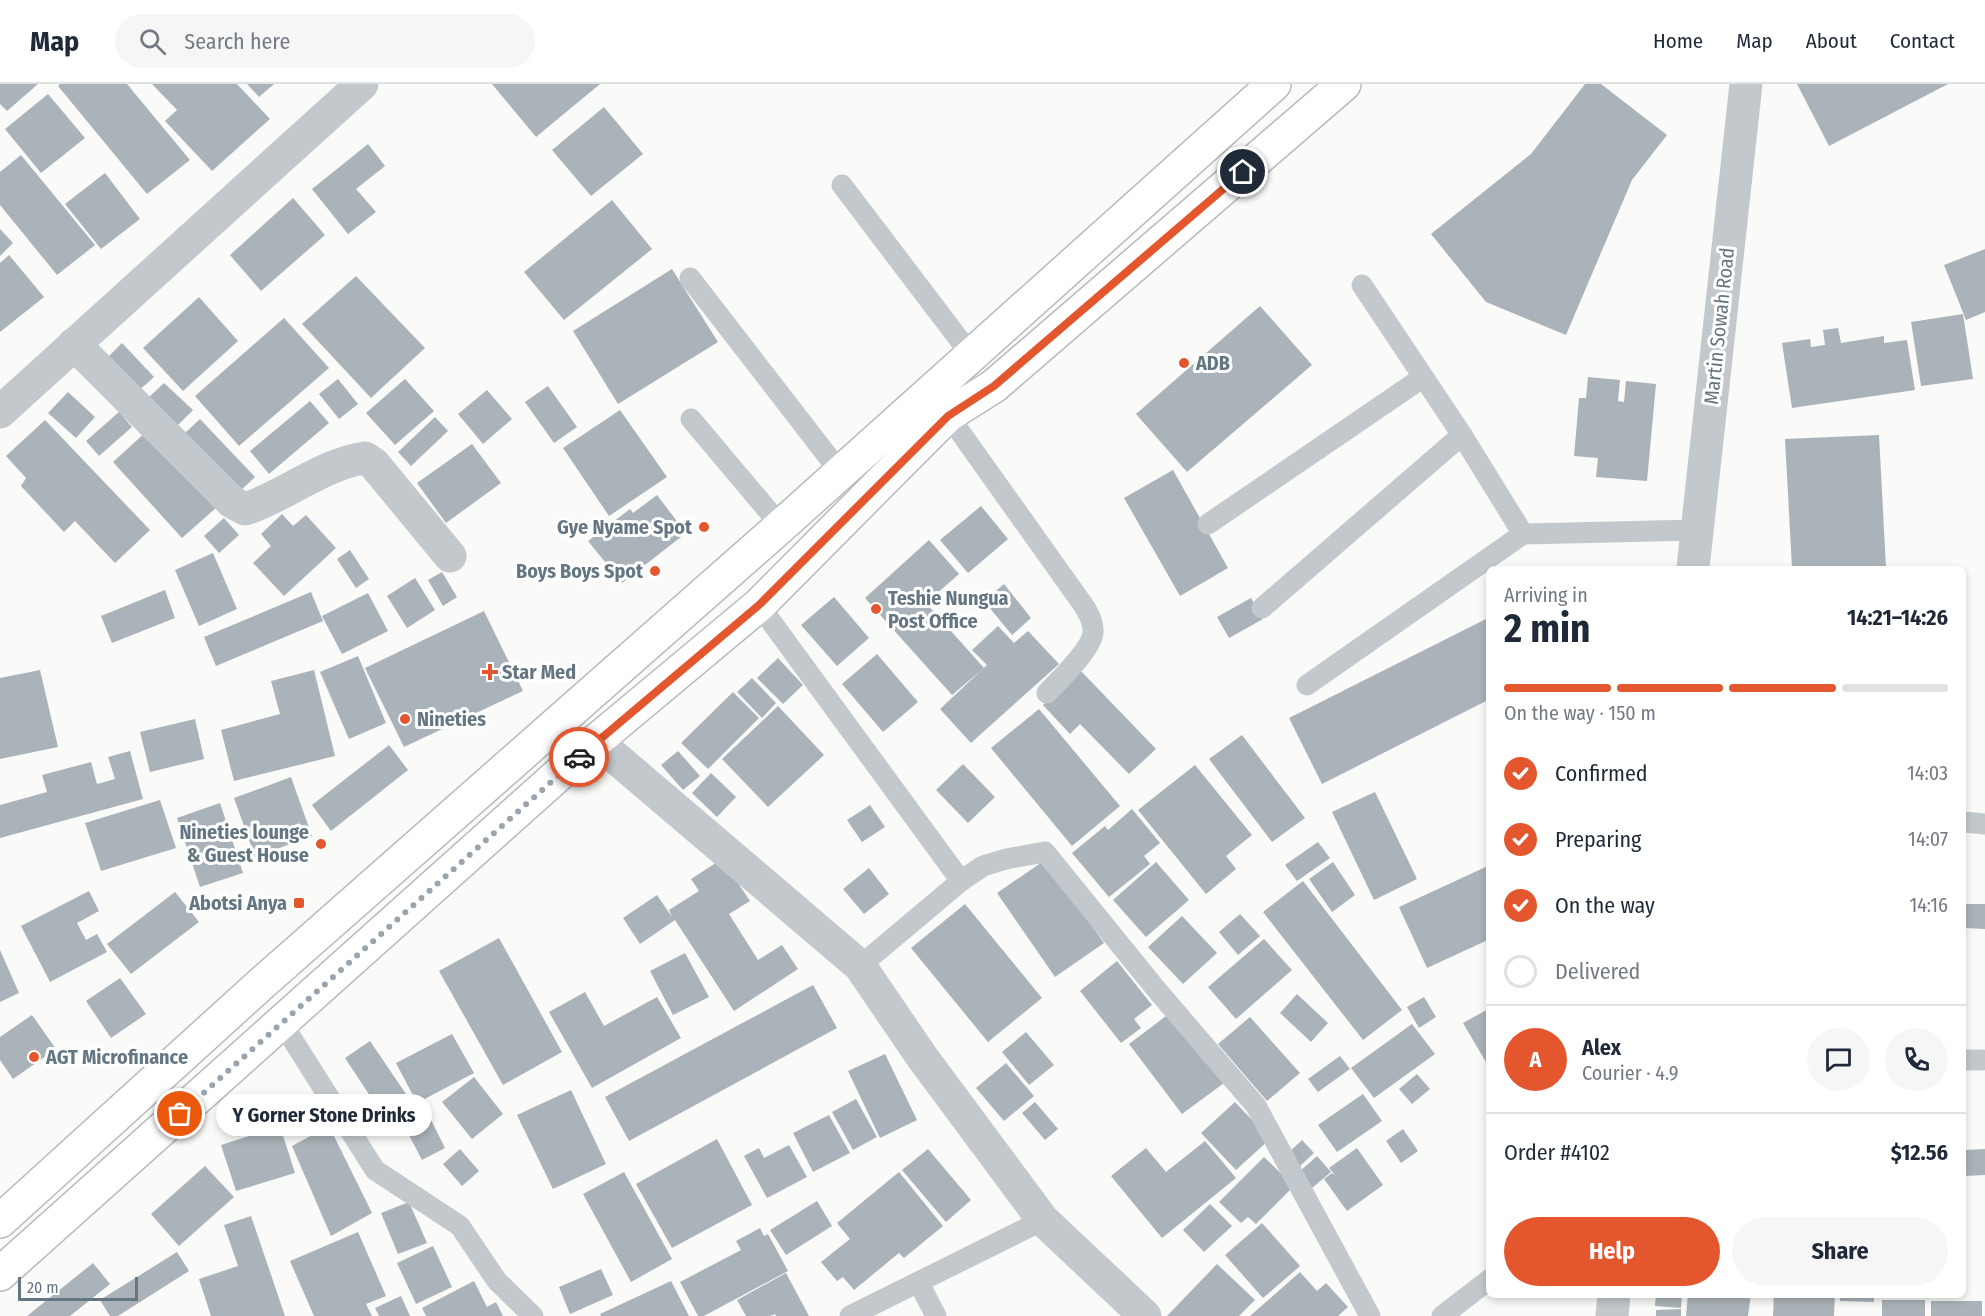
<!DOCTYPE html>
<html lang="en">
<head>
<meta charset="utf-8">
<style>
  body { margin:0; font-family:"Fira Sans Condensed",sans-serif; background:#f6f6f7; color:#1f2937; height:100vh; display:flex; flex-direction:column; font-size:22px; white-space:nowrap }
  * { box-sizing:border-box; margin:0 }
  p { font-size:20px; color:#747a83 }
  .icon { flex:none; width:33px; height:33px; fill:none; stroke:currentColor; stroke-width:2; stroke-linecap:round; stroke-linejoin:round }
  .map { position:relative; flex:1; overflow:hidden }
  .sheet { position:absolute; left:1486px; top:482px; width:480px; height:732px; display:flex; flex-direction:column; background:#fff; border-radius:9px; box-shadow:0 3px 9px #0003 }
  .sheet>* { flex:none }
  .scale { position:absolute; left:18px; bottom:15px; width:120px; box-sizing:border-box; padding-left:6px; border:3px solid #657683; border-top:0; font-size:16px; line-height:21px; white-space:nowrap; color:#657683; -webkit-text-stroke:4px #fff; paint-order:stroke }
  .pin { position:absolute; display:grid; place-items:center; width:51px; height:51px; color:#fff; margin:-26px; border:3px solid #fff; border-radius:50%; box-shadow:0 2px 6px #0007 }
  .courier { position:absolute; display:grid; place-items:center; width:60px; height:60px; margin:-30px; border:4px solid #e4572e; border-radius:50%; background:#fff; color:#222; box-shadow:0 2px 8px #0007 }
  .bubble { position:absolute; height:42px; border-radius:21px; background:#fff; box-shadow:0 3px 9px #0003; font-size:20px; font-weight:700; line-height:42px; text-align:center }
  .head em { font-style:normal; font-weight:700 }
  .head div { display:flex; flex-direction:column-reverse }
  .head { display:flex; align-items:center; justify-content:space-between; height:102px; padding:0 18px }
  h1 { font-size:39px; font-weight:700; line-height:45px }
  .bar { display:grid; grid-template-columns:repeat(4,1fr); gap:9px 6px; align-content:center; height:72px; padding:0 18px }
  .bar i { height:8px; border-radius:4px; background:#e0e1e3 }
  .bar .on { background:#e4572e }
  .bar p { grid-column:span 4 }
  .line { display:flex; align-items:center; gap:15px; padding:0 18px; border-top:2px solid #e0e1e3 }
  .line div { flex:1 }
  .round { display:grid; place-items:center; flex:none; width:63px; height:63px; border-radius:32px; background:#f6f6f7 }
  ol { padding:0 18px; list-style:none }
  li { display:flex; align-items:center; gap:18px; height:66px }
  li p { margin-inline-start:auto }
  li .icon { padding:6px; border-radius:50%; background:#e4572e; color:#fff; stroke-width:4 }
  li:last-child { color:#747a83 }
  li i { width:33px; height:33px; border:3px solid #e0e1e3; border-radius:50% }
  .button { display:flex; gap:12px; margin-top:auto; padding:12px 18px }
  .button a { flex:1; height:69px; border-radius:36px; background:#e4572e; color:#fff; font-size:24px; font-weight:700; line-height:69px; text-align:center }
  .button a+a { background:#f6f6f7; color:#1f2937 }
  header { display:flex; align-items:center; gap:36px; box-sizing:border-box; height:84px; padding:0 30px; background:#fff; border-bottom:2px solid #e0e1e3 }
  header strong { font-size:28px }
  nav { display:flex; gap:33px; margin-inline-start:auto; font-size:21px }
  .search { width:420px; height:54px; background:#f6f6f7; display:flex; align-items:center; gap:15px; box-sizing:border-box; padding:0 21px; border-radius:33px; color:#747a83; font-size:22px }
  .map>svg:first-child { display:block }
</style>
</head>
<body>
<header>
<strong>Map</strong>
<div class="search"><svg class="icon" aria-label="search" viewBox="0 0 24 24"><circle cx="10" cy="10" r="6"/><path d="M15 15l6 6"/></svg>Search here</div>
<nav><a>Home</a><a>Map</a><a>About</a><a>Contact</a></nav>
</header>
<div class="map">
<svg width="1985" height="1232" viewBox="0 0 1985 1232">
  <rect width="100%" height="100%" fill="#fafaf8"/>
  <g fill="#aab3b9">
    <path d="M0,0H38L7,27L0,20Z"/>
    <path d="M60,0H127L190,76L147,110L58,2Z"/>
    <path d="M152,0H237L270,35L212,87L165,37L177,26Z"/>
    <path d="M247,0H274L259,13Z"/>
    <path d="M492,0H600L536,53Z"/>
    <path d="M1585,0H1601L1667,51L1632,96L1566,251L1486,218L1431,150L1531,70Z"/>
    <path d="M1797,0H1948L1829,62Z"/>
    <path d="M48,10L85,54L41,89L5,45Z"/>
    <path d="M604,23L643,70L591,112L552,66Z"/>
    <path d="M368,60L385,82L356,105L376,128L348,150L312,105Z"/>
    <path d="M21,71L95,161L57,191L0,121V88Z"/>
    <path d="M105,89L140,135L101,165L65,120Z"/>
    <path d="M293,114L325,151L261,207L230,171Z"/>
    <path d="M612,116L652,165L564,236L524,188Z"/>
    <path d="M0,145L13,159L0,172Z"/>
    <path d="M1985,165V228L1966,236L1944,181Z"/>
    <path d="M9,171L44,213L0,248V179Z"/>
    <path d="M672,185L718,258L618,320L573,247Z"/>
    <path d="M356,192L425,264L371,314L302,240Z"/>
    <path d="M199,213L238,257L183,307L143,264Z"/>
    <path d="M1260,222L1312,281L1187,388L1136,330Z"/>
    <path d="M1963,230L1973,295L1921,302L1911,238Z"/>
    <path d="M284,234L329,284L239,362L195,312Z"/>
    <path d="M1838,244L1841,259L1884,252V259L1907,256L1915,306L1792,324L1782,259L1810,255L1811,263L1825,261L1823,246Z"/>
    <path d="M122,259L154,293L136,309L105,276Z"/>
    <path d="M1588,293L1620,296L1618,317L1624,318L1626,297L1656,300L1647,397L1596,393L1598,374L1574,372L1579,314H1586Z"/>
    <path d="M338,295L358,320L339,335L319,310Z"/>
    <path d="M405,295L434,327L395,361L366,329Z"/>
    <path d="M164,299L193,326L174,345L146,316Z"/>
    <path d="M548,302L577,343L554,359L525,318Z"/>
    <path d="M487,306L512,335L483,360L458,330Z"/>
    <path d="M68,308L95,333L76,354L48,329Z"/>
    <path d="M310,317L329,339L269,390L250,367Z"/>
    <path d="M620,326L667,393L609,432L563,364Z"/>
    <path d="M119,328L132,343L99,372L86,357Z"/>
    <path d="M435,333L448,347L411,382L398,368Z"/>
    <path d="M200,335L255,393L240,407L185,349Z"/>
    <path d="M45,336L150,446L115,479L75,437L64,448L21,402L26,394L6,372Z"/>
    <path d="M148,346L217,423L182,454L113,378Z"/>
    <path d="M1879,351L1886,484H1792L1785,355Z"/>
    <path d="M472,360L501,399L446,439L417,399Z"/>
    <path d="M1173,386L1228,484L1180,512L1124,414Z"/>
    <path d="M657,411L686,449L622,499L588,457L630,425L633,429Z"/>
    <path d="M981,422L1008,455L968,489L940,456Z"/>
    <path d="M282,430L293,442L306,431L336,464L284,512L253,479L271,462L261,450Z"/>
    <path d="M224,434L239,451L219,469L204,452Z"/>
    <path d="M929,456L959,490L926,519L984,584L952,611L865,514Z"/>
    <path d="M350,466L369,495L356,504L337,475Z"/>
    <path d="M213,469L237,525L199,542L175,486Z"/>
    <path d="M442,488L457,513L443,522L428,496Z"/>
    <path d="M415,494L435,526L407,544L387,512Z"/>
    <path d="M1004,500L1031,534L1012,551L984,517Z"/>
    <path d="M165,506L175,534L112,559L101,532Z"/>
    <path d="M311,508L323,537L216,582L204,553Z"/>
    <path d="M368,509L388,547L342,570L322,532Z"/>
    <path d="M834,513L869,554L837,582L801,541Z"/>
    <path d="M1251,514L1263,535L1229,554L1217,533Z"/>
    <path d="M484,527L523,607L404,663L365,584Z"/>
    <path d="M1490,533V615L1322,700L1289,634Z"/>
    <path d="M998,542L1014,559L1028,547L1059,580L971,659L940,625L987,581L972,566Z"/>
    <path d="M877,570L918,618L883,648L842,600Z"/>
    <path d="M358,572L386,639L349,655L320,588Z"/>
    <path d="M778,574L803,601L783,620L757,594Z"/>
    <path d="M40,586L58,663L0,675V594Z"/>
    <path d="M314,586L335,672L234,697L221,646L280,630L271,597Z"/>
    <path d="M1080,586L1156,665L1129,690L1080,640L1070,650L1043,621Z"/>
    <path d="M752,594L776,619L762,634L737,608Z"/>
    <path d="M733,608L759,634L708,685L681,659Z"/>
    <path d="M778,622L824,671L768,723L722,675Z"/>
    <path d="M1039,625L1120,722L1072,762L991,664Z"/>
    <path d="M195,635L204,675L150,688L140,648Z"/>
    <path d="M1242,651L1305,734L1272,758L1209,675Z"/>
    <path d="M389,661L408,686L331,747L312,721Z"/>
    <path d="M130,667L143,715L0,754V721L47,708L42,691L91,678L97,700L115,695L108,673Z"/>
    <path d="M678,667L700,692L683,706L661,681Z"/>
    <path d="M963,680L995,713L968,739L936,706Z"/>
    <path d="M1195,681L1252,751L1226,772L1236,785L1206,810L1138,726Z"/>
    <path d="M711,689L736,713L717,733L692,709Z"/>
    <path d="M291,693L312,752L255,773L234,714Z"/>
    <path d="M1375,708L1417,795L1374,816L1332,728Z"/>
    <path d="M160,716L176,764L101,787L85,739Z"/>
    <path d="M220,719L243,789L200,803L177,734Z"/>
    <path d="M870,721L885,743L862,758L847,736Z"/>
    <path d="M1132,725L1160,759L1144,772L1150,780L1109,813L1072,769L1105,742L1108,746Z"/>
    <path d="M1318,758L1330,774L1297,797L1285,781Z"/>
    <path d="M722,775L750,817L729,830L758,876L782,861L798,885L734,927L675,836L640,860L623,834L657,811L672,833L669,826L699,807L691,795Z"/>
    <path d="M1045,776L1104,859L1055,893L997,809Z"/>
    <path d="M1156,778L1189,816L1146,853L1113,816Z"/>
    <path d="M1333,778L1355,811L1332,828L1309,795Z"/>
    <path d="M1490,781V855L1427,884L1399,823Z"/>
    <path d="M869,784L889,810L864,830L843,805Z"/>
    <path d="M1303,797L1402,926L1363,956L1263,828Z"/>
    <path d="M89,807L99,827L77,839L86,856L97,850L107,868L50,898L21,842Z"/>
    <path d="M175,808L199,838L131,890L107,860Z"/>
    <path d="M965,820L1042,914L988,958L911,864Z"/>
    <path d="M1964,820H1985V845L1964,844Z"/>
    <path d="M1240,830L1260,852L1238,871L1219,848Z"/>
    <path d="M1182,832L1217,869L1183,900L1148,863Z"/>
    <path d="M499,854L562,968L503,1001L439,887Z"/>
    <path d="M1264,855L1292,886L1236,935L1208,903Z"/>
    <path d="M0,866L19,909L0,918Z"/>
    <path d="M685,869L709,913L673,931L650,887Z"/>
    <path d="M1117,877L1152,921L1134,935L1141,944L1121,959L1080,907Z"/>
    <path d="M120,894L146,930L111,954L86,917Z"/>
    <path d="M813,901L837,944L629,1057L605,1013Z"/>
    <path d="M585,908L604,942L657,913L681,954L592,1004L549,928Z"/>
    <path d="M1297,910L1328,939L1311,958L1280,929Z"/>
    <path d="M1424,913L1436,933L1419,944L1407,923Z"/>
    <path d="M1490,924V985L1463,939Z"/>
    <path d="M1170,929L1224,999L1182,1030L1129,960Z"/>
    <path d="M32,931L56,965L13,995L0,976V953Z"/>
    <path d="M1250,933L1300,989L1267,1017L1218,960Z"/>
    <path d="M1412,940L1435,970L1374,1014L1351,984Z"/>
    <path d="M1026,948L1054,981L1029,1001L1002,968Z"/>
    <path d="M452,950L474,989L417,1019L396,979Z"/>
    <path d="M370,957L408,1013L382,1030L345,974Z"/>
    <path d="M885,970L917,1036L880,1054L848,987Z"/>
    <path d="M1340,972L1350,985L1318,1008L1308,995Z"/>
    <path d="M1006,979L1034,1012L1004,1037L976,1004Z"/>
    <path d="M1417,990L1430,1005L1412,1020L1399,1005Z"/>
    <path d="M474,993L503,1030L472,1055L442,1018Z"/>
    <path d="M571,1006L606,1080L553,1105L517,1031Z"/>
    <path d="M1363,1010L1382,1037L1337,1068L1318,1041Z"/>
    <path d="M856,1015L877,1053L853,1066L832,1028Z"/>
    <path d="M1035,1018L1058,1045L1045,1056L1022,1029Z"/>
    <path d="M1235,1018L1270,1055L1236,1086L1201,1049Z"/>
    <path d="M424,1022L445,1064L422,1076L400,1034Z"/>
    <path d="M829,1031L850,1069L813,1088L793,1049Z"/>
    <path d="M280,1042L295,1089L236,1107L221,1061Z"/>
    <path d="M329,1042L372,1129L331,1152L292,1062Z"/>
    <path d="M1403,1045L1418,1067L1401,1079L1386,1057Z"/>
    <path d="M717,1055L752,1121L672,1164L636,1100Z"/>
    <path d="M1302,1056L1314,1069L1300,1082L1288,1069Z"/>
    <path d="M1205,1057L1236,1094L1162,1154L1111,1092L1146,1064L1166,1088Z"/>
    <path d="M789,1061L807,1093L767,1114L744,1072L759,1064L764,1074Z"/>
    <path d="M1357,1064L1383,1101L1347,1127L1324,1095L1332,1089L1335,1091L1329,1084Z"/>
    <path d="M460,1065L479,1087L462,1102L443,1080Z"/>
    <path d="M928,1065L971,1116L946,1138L902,1086Z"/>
    <path d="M1985,1065V1091L1964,1092V1066Z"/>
    <path d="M1317,1072L1331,1088L1312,1104L1298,1089Z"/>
    <path d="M1264,1073L1294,1102L1256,1140L1248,1133L1241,1139L1219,1118Z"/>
    <path d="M205,1082L234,1113L179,1162L151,1130Z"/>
    <path d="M624,1088L672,1175L631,1198L583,1110Z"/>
    <path d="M899,1088L943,1142L904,1174L899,1169L854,1206L843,1193L837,1197L821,1178L850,1155L837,1139Z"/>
    <path d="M817,1117L832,1142L786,1171L770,1146Z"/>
    <path d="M409,1118L427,1159L398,1170L381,1129Z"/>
    <path d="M1210,1120L1232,1142L1204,1168L1183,1146Z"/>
    <path d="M251,1132L285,1232H211L199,1195L238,1182L224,1141Z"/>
    <path d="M1262,1139L1300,1182L1263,1214L1225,1171Z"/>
    <path d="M760,1144L764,1152L768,1150L788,1187L704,1232H698L680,1198L741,1166L736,1157Z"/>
    <path d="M358,1148L386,1212L366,1220L372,1232H314L290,1177Z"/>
    <path d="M433,1162L452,1203L416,1220L397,1179Z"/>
    <path d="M177,1168L189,1187L118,1232H110L100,1216Z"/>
    <path d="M93,1179L110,1200L70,1232H27Z"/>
    <path d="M1217,1180L1255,1216L1239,1232H1167Z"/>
    <path d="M601,1185L613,1211L570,1230L559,1203Z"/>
    <path d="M1300,1188L1317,1207L1326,1199L1348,1223L1338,1232H1250Z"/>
    <path d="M786,1189L809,1232H776L775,1230L770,1232H746L737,1216Z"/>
    <path d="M474,1197L487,1223L496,1218L503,1232H426L422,1224Z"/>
    <path d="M671,1197L689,1232H601L600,1230Z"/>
    <path d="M1656,1210H1682L1681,1224L1655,1222Z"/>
    <path d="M1688,1210H1751L1748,1232H1686Z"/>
    <path d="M1774,1210H1835L1834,1232H1773Z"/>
    <path d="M1840,1210H1874V1218L1840,1217Z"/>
    <path d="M401,1212L410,1232H379L375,1224Z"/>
    <rect x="1882" y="1216" width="43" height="16"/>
    <rect x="1931" y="1217" width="51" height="15"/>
    <path d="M1681,1225V1232H1656V1226Z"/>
  </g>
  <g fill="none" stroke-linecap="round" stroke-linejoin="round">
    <defs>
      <g id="primary">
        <path d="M0,1137L261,900L781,442L1274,0"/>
        <path d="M0,1190L596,657L759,521L948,331L994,302L1344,0"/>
      </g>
    </defs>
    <use href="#primary" stroke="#b5babe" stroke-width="36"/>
    <g stroke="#c3c8cc" stroke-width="21">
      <path d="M842,101L971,271"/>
      <path d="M690,194L840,388"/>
      <path d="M1362,201L1462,351L1523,450L1697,446"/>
      <path d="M948,331L1084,522C1089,530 1094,539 1093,549C1091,566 1060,595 1047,609"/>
      <path d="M691,335L781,442"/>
      <path d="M1208,440L1422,294"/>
      <path d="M759,521L961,797"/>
      <path d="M1262,524L1462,351"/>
      <path d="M1307,601L1523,450"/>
      <path d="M1964,738L1985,740"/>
      <path d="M860,882L961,797L983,782L1006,775L1045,768L1156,905L1256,1022L1370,1232"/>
      <path d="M282,939L375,1086L460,1142L497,1197L533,1232"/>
      <path d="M1964,976H1983"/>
      <path d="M919,1199L936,1232"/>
      <path d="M850,1232L1043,1136"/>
      <path d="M1442,1232L1490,1195"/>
    </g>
    <g stroke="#c3c8cc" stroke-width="33">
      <path d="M74,260L232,418L245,425C286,412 322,380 365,374L374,380L450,472"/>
      <path d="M0,328L362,0"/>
      <path d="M596,657L860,882L922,973L1043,1136L1145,1232"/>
    </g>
    <g stroke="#c3c8cc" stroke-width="33">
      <path d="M1693,484L1746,0"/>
      <path d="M1612,1232L1614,1210"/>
    </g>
    <use href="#primary" stroke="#fff" stroke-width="33"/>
  </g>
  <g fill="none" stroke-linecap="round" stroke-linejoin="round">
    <path stroke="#99a4ac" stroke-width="6" stroke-dasharray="0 10.8" d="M180,1030L579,673"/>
    <path stroke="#e4572e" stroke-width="8" d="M579,673L759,521L948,332L994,302L1243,88"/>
  </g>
  <g fill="#e4572e" stroke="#fff" stroke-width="2">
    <circle cx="1184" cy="279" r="6"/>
    <circle cx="704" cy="443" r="6"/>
    <circle cx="655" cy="487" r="6"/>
    <circle cx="876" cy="525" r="6"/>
    <path d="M487 579h6v6h6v6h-6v6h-6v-6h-6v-6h6z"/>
    <circle cx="405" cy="635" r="6"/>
    <circle cx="321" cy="760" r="6"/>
    <rect x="293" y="813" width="12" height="12" rx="3"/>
    <circle cx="34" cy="973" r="6"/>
  </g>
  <g text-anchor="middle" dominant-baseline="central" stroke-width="6" stroke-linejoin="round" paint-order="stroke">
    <g font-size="20" fill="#657683" stroke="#fff">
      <text transform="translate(1719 242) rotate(-84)">Martin Sowah Road</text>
    </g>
    <g font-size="20" font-weight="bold" fill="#657683" stroke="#fff" text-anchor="start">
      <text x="1196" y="279">ADB</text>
      <text x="692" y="443" text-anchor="end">Gye Nyame Spot</text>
      <text x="643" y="487" text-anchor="end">Boys Boys Spot</text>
      <text x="888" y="514">Teshie Nungua<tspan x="888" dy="23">Post Office</tspan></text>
      <text x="502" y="588">Star Med</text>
      <text x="417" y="635">Nineties</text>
      <text x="309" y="748" text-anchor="end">Nineties lounge<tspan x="309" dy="23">&amp; Guest House</tspan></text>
      <text x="287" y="819" text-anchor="end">Abotsi Anya</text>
      <text x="46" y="973">AGT Microfinance</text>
    </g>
  </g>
</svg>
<div class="scale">20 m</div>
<div class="pin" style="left:180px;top:1030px;background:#ea580c"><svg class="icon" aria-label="bag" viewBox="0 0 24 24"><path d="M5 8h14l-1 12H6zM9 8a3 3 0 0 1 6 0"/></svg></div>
<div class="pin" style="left:1243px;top:88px;background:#1f2937"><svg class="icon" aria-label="home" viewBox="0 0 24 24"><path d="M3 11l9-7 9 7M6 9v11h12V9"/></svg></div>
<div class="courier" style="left:579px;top:673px"><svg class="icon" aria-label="car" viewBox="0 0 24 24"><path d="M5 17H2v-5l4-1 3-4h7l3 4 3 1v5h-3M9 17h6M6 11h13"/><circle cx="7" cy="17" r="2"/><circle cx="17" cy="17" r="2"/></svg></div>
<div class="bubble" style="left:216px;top:1010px;width:216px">Y Gorner Stone Drinks</div>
<section class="sheet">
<div class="head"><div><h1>2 min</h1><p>Arriving in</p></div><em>14:21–14:26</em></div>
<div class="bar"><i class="on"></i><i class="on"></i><i class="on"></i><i></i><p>On the way · 150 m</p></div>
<ol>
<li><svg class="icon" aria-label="check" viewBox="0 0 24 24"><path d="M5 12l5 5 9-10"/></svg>Confirmed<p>14:03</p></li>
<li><svg class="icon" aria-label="check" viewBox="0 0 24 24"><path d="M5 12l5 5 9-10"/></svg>Preparing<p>14:07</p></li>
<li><svg class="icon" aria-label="check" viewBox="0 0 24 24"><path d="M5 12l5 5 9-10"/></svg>On the way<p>14:16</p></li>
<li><i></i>Delivered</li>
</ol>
<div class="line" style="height:108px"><b class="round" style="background:#e4572e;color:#fff">A</b><div><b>Alex</b><p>Courier · 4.9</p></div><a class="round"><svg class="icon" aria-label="chat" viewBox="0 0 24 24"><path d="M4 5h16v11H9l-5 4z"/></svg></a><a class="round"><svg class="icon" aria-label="phone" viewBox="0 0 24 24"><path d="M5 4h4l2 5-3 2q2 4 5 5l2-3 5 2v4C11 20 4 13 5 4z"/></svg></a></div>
<div class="line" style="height:78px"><div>Order #4102</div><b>$12.56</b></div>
<div class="button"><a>Help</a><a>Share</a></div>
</section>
</div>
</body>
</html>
